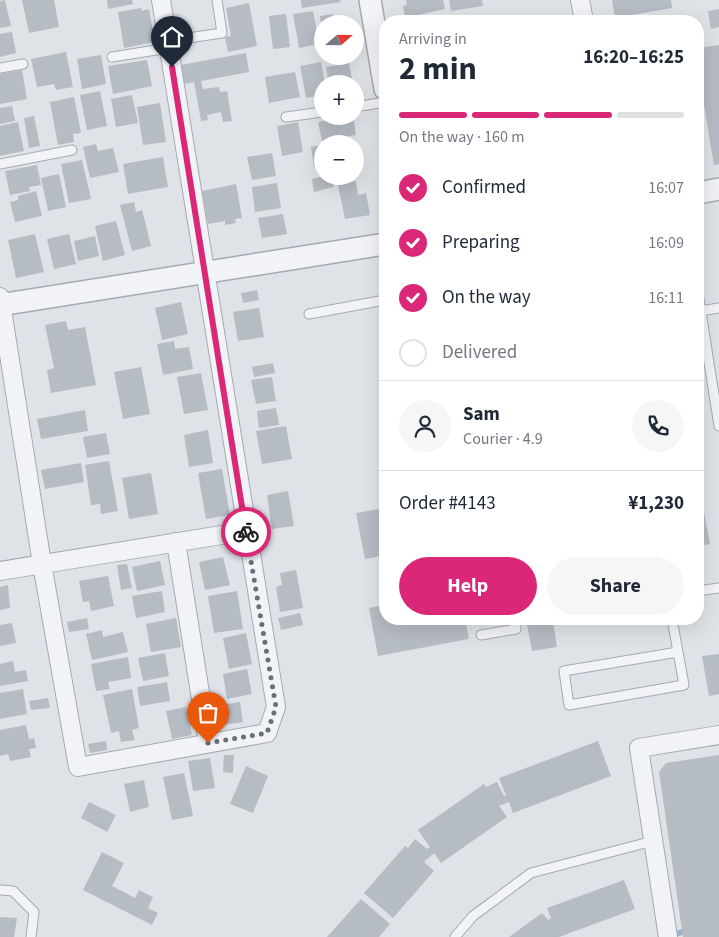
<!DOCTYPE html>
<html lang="en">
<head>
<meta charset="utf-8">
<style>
  body { margin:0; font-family:"Source Sans 3",sans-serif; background:#f6f6f7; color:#1f2937; height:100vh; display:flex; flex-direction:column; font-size:19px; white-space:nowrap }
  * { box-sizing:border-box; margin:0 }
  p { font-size:16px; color:#747a83 }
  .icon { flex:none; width:28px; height:28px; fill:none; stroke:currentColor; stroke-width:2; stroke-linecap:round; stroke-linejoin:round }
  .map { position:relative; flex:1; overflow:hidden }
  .drawer { position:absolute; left:379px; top:15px; width:325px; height:610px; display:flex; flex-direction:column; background:#fff; border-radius:20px; box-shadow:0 5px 20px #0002 }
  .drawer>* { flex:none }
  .needle { width:32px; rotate:70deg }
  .fabs { position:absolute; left:314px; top:15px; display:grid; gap:10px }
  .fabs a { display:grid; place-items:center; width:50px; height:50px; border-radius:50%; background:#fff; box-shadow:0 5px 20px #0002; font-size:25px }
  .pin { position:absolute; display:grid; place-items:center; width:42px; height:42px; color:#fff; margin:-51px -21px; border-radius:50% 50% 50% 0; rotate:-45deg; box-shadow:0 0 5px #0007 }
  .pin .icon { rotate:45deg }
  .courier { position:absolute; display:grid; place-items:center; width:50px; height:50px; margin:-25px; border:4px solid #db2777; border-radius:50%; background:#fff; color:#222; box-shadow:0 1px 6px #0007 }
  .headline em { font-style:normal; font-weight:700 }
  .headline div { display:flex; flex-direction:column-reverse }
  .headline { display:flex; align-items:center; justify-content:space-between; height:85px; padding:0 20px }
  h1 { font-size:32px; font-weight:700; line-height:38px }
  .bar { display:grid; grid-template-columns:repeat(4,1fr); gap:8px 5px; align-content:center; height:60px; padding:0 20px }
  .bar i { height:6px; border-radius:4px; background:#e0e1e3 }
  .bar .selected { background:#db2777 }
  .bar p { grid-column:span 4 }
  .line { display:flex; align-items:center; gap:12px; padding:0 20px; border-top:1px solid #e0e1e3 }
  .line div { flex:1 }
  .round { display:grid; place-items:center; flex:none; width:52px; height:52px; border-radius:26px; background:#f6f6f7 }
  ol { padding:0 20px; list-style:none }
  li { display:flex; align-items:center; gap:15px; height:55px }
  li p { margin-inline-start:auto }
  li .icon { padding:5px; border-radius:50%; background:#db2777; color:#fff; stroke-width:4 }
  li:last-child { color:#747a83 }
  li i { width:28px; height:28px; border:2px solid #e0e1e3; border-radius:50% }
  .button { display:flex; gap:10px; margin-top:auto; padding:10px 20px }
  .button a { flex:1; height:58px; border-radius:30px; background:#db2777; color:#fff; font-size:20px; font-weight:700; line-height:58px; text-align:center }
  .button a+a { background:#f6f6f7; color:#1f2937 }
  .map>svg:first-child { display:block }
</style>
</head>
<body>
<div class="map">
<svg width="719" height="937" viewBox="0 0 719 937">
  <rect width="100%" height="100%" fill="#dfe3e7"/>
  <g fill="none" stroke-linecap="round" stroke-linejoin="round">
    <path stroke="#9cb2c6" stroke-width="5.5" d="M669,936L689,930"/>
  </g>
  <g fill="#b6bcc4">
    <path d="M5,0L11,26L0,28V1Z"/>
    <path d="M22,0H54L59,27L29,33Z"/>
    <path d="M107,0H132L133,4L108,9Z"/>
    <path d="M301,0H340L341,2L302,8Z"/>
    <path d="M406,0H443L445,9L405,18L403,6L407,5Z"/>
    <path d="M449,0H482L483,6L451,11Z"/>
    <path d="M612,0H671L672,8L615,18Z"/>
    <path d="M249,3L257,46L228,52L225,37L231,36L226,8Z"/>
    <path d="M141,8L142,11L149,9L155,42L124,48L118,12Z"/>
    <path d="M719,9V27L711,29L708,11Z"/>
    <path d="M313,11L319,44L299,48L293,14Z"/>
    <path d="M286,14L290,47L273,49L269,16Z"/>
    <path d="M333,14L335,24H321L320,16Z"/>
    <path d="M12,32L16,53L0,57V34Z"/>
    <path d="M719,45V164L714,165L698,69V48Z"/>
    <path d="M66,52L73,87L56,90L54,84L37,87L31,59Z"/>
    <path d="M246,53L249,72L201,81L203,89L219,87L220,92L227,91L232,121L223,122L221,112L207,115L208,120L201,121L194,82L184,84L181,65Z"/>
    <path d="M101,55L106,84L82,89L77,59Z"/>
    <path d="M147,60L152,86L113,94L108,66Z"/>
    <path d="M321,62L325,84H322V95L306,98L300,66Z"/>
    <path d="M349,63L353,84H329L326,67Z"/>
    <path d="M22,70L27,99L0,104V74Z"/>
    <path d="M295,72L300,97L269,103L265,77Z"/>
    <path d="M100,91L107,126L87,130L80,95Z"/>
    <path d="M132,95L138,123L116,127L111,99Z"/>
    <path d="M74,97L81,133L73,134L74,142L58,145L50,102Z"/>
    <path d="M160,103L166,142L143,145L137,107Z"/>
    <path d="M12,106L15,121L0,124V108Z"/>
    <path d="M34,116L40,146L29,148L24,118Z"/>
    <path d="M349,116H353L356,135L322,141L318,122Z"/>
    <path d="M18,122L24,151L0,156V126Z"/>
    <path d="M298,122L303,152L282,156L277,126Z"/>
    <path d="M96,144L98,151L113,148L119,172L90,178L83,147Z"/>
    <path d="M322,145V166L314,167L311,147Z"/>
    <path d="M272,153L276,176L252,180L247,157Z"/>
    <path d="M163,157L168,187L128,194L123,164Z"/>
    <path d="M82,160L91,199L69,203L61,164Z"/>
    <path d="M37,165L41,185L29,187L30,191L10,195L5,171Z"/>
    <path d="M59,174L66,207L48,211L41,178Z"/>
    <path d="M325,176H332L334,187L314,192L312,179Z"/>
    <path d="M356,181L358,195L366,193L370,215L345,219L338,185Z"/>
    <path d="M277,183L281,208L255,212L252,187Z"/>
    <path d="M236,184L242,218L235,219L236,223L225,225V221L208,224L202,191Z"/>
    <path d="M36,191L42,216L15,222L10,202L18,200V196Z"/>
    <path d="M134,202L136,212L142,210L151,246L132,251L120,205Z"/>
    <path d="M283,214L287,234L262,238L258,218Z"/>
    <path d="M116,221L125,255L103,261L95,226Z"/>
    <path d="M35,234L44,272L16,278L8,240Z"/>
    <path d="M69,234L76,264L54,269L47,239Z"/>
    <path d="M95,236L99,256L78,261L74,241Z"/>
    <path d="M257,290L259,300L243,303L241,293Z"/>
    <path d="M181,302L188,334L162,340L155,308Z"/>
    <path d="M259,308L264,337L238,341L233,312Z"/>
    <path d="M66,321L68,330L85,327L96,385L51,393L47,370L54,368L45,325Z"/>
    <path d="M174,341L175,349L189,347L193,369L163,375L157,344Z"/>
    <path d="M273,363L275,373L254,377L252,367Z"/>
    <path d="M141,367L150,414L123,419L114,372Z"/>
    <path d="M201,373L208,410L184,414L177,377Z"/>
    <path d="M272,377L276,401L256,404L251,380Z"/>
    <path d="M276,408L279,425L259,428L257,411Z"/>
    <path d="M85,410L88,431L41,439L37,419Z"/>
    <path d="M286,426L292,459L262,464L256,431Z"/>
    <path d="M208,430L213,463L189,467L184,435Z"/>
    <path d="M106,433L110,454L87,458L83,437Z"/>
    <path d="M109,461L118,511L101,514L100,504L91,505L85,465Z"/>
    <path d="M81,463L84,482L45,489L41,470Z"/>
    <path d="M222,469L230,515L206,519L198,473Z"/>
    <path d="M151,473L158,514L129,519L122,478Z"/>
    <path d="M698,481L710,544L698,546Z"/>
    <path d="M288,491L294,526L272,529L267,495Z"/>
    <path d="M385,508V573L384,574L381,556L365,559L356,513Z"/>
    <path d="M223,557L230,585L205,590L199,562Z"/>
    <path d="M160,561L165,585L137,591L132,567Z"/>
    <path d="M127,564L132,588L121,590L117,565Z"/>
    <path d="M296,570L303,608L280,612L276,587L282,585L280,573Z"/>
    <path d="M108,576L114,606L91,611L89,601L83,602L79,581Z"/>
    <path d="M8,585L10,608L0,610V587Z"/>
    <path d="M162,591L165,612L136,618L132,596Z"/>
    <path d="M237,591L243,629L214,633L208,596Z"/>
    <path d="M385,605V619H465L469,639L378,656L369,608Z"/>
    <path d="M300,613L303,625L281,630L278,618Z"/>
    <path d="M87,618L89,629L69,632L67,622Z"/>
    <path d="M176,618L181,647L151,652L146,624Z"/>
    <path d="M526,619H558L553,621L557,647L532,651Z"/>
    <path d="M12,623L16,643L0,646V625Z"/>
    <path d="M102,630L103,637L123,632L128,652L92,660L86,634Z"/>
    <path d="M246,633L252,664L229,669L223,638Z"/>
    <path d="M165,653L169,676L143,681L138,658Z"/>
    <path d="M719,654V694L709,696L702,656Z"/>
    <path d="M128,657L131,678L108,682L110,689L96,691L91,664Z"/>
    <path d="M13,661L15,672L26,670L28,681L0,686V664Z"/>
    <path d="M247,669L252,694L227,699L223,674Z"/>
    <path d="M167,682L170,701L140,706L137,687Z"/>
    <path d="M23,689L27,714L0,719V693Z"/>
    <path d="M132,689L139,728L132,730L135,740L121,742L119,731L111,733L103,695Z"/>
    <path d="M48,698L50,708L31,710L29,701Z"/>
    <path d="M240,702L243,722L217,726L215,714L222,712L221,705Z"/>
    <path d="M186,707L192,735L172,739L166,711Z"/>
    <path d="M26,725L29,739L34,738L36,748L29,749L31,757L10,761L8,754L0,756V730Z"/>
    <path d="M106,741L107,750L90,753L88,744Z"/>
    <path d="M598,741L611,776L513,813L509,802L499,806L507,817L441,863L434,853L424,862L434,871L393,918L364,893L405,846L408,848L415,839L427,849L430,847L418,830L484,784L486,787L497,782L504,796L506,795L499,778Z"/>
    <path d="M224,755H234L233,773L223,772Z"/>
    <path d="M719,755V937H683L659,772L666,763Z"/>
    <path d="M210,758L215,788L193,791L188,761Z"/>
    <path d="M246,766L268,776L253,813L230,804Z"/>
    <path d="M184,773L193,816L172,820L163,777Z"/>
    <path d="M144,780L149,807L130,812L124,784Z"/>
    <path d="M89,802L116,815L107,832L81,818Z"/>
    <path d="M102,852L124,863L112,886L135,898L139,890L153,897L148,908L158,913L152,925L83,890Z"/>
    <path d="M624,880L635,909L559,937H509L542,913L548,920L551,918L547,908Z"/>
    <path d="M361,899L390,924L379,937H327Z"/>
    <path d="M0,917L17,918L14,937H0Z"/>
  </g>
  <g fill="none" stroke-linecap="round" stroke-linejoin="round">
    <defs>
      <g id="service">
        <path d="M168,41L222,33L217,0"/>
        <path d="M112,57L169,48"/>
        <path d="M0,68L23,64"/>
        <path d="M355,107L385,102"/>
        <path d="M286,117L322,112"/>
        <path d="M0,164L72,150"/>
        <path d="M698,293L719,426"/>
        <path d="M700,311L719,308"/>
        <path d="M309,314L385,300"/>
        <path d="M698,591L719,588"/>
        <path d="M672,619L678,652L564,671L569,705L684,685L678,652"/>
        <path d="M481,635L516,629L515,619"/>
        <path d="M0,890L13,891L34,912L31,937"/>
        <path d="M455,937L473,916L531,873L653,841"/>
      </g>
      <g id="minor">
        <path d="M580,0L584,21"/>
        <path d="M0,297L42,564L78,767L267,733L276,707L161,0"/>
        <path d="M176,542L208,743"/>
        <path d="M0,571L246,531"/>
        <path d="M668,937L639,748L719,735"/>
      </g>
      <g id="tertiary">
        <path d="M370,0L385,89"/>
        <path d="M698,193L719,189"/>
        <path d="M0,305L385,244"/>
      </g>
    </defs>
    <use href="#service" stroke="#a5aab1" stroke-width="11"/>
    <use href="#minor" stroke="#a5aab1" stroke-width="20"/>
    <use href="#tertiary" stroke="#a5aab1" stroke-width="24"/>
    <use href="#service" stroke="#f1f3f6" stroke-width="9"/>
    <use href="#minor" stroke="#f1f3f6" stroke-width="18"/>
    <use href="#tertiary" stroke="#f1f3f6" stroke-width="21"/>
  </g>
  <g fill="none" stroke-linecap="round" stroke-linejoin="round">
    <path stroke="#696f78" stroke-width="5" stroke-dasharray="0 9" d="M208,743L267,733L276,707L246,532"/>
    <path stroke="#db2777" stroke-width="6" d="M172,67L246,532"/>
  </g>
</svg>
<div class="fabs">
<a><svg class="needle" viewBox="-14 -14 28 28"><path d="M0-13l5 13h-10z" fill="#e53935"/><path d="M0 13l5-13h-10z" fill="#747a83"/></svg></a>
<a>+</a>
<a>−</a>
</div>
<div class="pin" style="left:208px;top:743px;background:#ea580c"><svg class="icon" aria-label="bag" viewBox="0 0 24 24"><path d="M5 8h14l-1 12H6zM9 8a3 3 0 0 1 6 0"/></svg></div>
<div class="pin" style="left:172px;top:67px;background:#1f2937"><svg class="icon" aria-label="home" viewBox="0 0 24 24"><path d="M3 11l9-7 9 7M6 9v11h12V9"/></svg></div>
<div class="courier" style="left:246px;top:532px"><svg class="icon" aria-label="bike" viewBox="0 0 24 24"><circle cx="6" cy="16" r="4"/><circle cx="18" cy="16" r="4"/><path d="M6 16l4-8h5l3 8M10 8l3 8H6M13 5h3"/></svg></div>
<section class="drawer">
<div class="headline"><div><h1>2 min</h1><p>Arriving in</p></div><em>16:20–16:25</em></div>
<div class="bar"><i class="selected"></i><i class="selected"></i><i class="selected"></i><i></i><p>On the way · 160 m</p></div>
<ol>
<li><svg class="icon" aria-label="check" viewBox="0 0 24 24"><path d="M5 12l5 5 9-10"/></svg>Confirmed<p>16:07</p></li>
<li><svg class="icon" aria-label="check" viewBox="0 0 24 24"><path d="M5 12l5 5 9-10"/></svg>Preparing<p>16:09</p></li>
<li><svg class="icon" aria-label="check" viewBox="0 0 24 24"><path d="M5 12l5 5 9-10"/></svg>On the way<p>16:11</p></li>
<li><i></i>Delivered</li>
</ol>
<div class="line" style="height:90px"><a class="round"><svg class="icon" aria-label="person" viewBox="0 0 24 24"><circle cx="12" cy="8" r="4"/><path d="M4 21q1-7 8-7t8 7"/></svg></a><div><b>Sam</b><p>Courier · 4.9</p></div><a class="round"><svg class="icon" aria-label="phone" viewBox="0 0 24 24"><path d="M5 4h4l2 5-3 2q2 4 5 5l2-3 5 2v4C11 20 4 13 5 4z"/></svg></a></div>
<div class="line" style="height:65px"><div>Order #4143</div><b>¥1,230</b></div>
<div class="button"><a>Help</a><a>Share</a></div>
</section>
</div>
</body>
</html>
